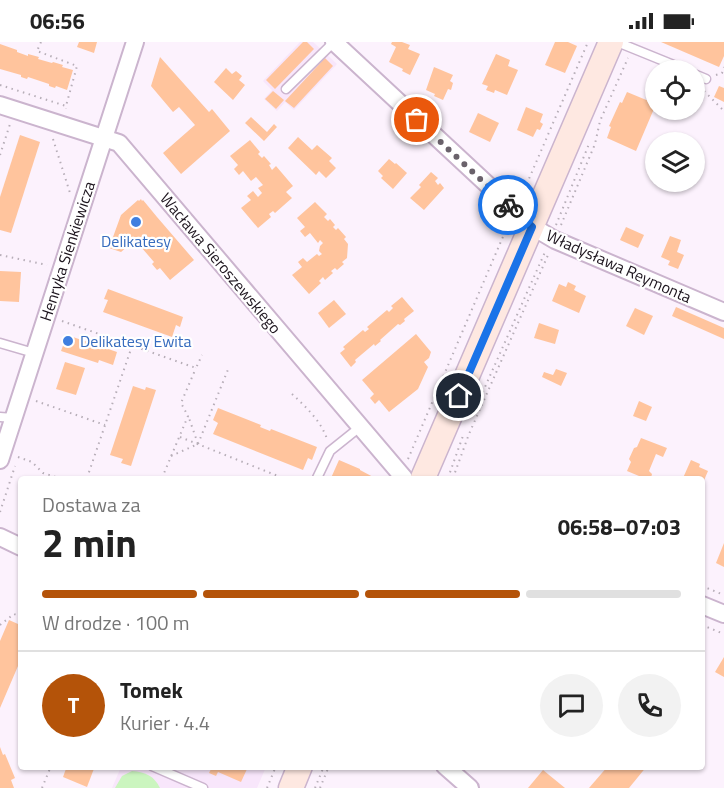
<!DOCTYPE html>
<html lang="pl">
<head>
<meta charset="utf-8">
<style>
  body { margin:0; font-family:"Titillium Web",sans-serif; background:#f2f2f2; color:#222; height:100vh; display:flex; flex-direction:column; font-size:22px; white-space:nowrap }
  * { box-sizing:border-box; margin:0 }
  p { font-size:20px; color:#767676 }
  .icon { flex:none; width:33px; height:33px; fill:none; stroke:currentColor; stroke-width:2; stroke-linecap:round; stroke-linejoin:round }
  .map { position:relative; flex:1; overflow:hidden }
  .sheet { position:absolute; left:18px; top:434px; width:687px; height:294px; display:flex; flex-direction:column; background:#fff; border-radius:6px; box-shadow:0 2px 4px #0004 }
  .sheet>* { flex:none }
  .buttons { position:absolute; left:645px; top:18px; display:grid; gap:12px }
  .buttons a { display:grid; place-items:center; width:60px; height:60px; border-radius:50%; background:#fff; box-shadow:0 2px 4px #0004; font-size:30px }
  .pin { position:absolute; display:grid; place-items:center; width:51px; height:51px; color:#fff; margin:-26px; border:3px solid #fff; border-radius:50%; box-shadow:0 2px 6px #0007 }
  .courier { position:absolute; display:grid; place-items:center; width:60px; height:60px; margin:-30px; border:4px solid #1a73e8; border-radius:50%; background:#fff; color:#222; box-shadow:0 2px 8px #0007 }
  .headline em { font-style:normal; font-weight:700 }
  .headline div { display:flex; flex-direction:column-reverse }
  .headline { display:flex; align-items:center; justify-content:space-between; height:102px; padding:0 24px }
  h1 { font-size:39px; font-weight:700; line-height:45px }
  .bar { display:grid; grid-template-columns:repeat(4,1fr); gap:9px 6px; align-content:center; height:72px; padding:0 24px }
  .bar i { height:8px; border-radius:4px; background:#e0e0e0 }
  .bar .on { background:#b45309 }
  .bar p { grid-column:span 4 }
  .line { display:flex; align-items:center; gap:15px; padding:0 24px; border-top:2px solid #e0e0e0 }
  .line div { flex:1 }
  .round { display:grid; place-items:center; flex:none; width:63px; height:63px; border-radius:32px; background:#f2f2f2 }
  .status { display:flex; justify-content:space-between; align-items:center; height:42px; padding:0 30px; background:#fff; direction:ltr }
  .status svg { height:16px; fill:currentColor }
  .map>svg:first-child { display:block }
</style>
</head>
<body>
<div class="status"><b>06:56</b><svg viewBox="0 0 49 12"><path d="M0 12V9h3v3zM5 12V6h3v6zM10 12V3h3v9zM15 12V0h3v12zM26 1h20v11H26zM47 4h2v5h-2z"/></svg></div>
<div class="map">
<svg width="724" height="746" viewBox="0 0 724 746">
  <rect width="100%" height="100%" fill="#fcf2fd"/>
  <g fill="#f8e6fb">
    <path d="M300,0H313L337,22L294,68L285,60L277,69L264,57L272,48L263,39Z"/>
    <path d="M121,725H266L257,746H112Z"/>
  </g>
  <path fill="#cbf5bf" d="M132,729C146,730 154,734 160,746H115L122,734Z"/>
  <g fill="#ffc49d">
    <path d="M79,0H97L94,11L77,5Z"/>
    <path d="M303,0H307L314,7L275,47L266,38Z"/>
    <path d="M392,0H402L410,3L408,7L420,12L410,33L402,29L403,27L389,20L396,5L391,2Z"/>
    <path d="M555,0H568L577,4L565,31L545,23Z"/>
    <path d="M661,0H724V14L719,25Z"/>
    <path d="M0,2L17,8V10L28,14V12L39,15L38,17L52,21L53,20L63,23L62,25L73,28L67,48L56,44L55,46L49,44V42L28,35L27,37L21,35V33L0,27Z"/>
    <path d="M496,12L510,18L508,24L518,28L507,53L495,48L494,51L486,48L488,44L482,42Z"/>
    <path d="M160,15L209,70L212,67L230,89L181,132L163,111L195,83L179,65L173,70L151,44Z"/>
    <path d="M325,16L333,24L294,66L285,59Z"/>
    <path d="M434,25L453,33L450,39L453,41L451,48L448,47L443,58L434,54L435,52L426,48Z"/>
    <path d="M226,26L232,32L236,29L242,34L239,38L245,43L233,58L214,40Z"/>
    <path d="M719,44L724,46V60L714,55Z"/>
    <path d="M273,49L284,58L276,67L265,57Z"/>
    <path d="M627,50L656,62L636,109L607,96L611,85L609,84L620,60L622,61Z"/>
    <path d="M526,65L543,72L540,80L543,82L540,88L537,87L533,95L517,88Z"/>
    <path d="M478,71L499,81L490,100L469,90Z"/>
    <path d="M251,75L267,90L274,82L277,85L264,99L245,81Z"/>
    <path d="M20,93L40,100L11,191L0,188V155Z"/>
    <path d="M298,95L312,108L317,103L332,116L329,119L336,126L326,136L319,129L316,133L288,106Z"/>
    <path d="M250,98L260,110L258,112L262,116L264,114L271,122L269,123L272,128L276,124L293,144L286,150L292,156L275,171L273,169L269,172L271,175L258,186L241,166L251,158L247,154L253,149L258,155L262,151L258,146L263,143L256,135L251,139L243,129L239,133L234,127L238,123L230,114Z"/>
    <path d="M389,117L395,122L396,121L407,131L393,147L381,136L383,134L378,129Z"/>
    <path d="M431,130L438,136L435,139L438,143L440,141L444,146L424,168L410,156L421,145L419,143Z"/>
    <path d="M141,157L142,159L143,158L157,175L194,218L170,238L160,226L157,228L152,222L154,220L135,198L121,210L109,206L121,173L138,158L139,159Z"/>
    <path d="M315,160L327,172L324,175L328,179L330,177L335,183L333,185L336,188L338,186L346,195L344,197L348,202L347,216L342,220L344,222L337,228L335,226L331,229L333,231L325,238L323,235L319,239L321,241L309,252L292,233L302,225L298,220L303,216L307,220L317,212L319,214L322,212L319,209L320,204L323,201L320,198L318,201L310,191L305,195L300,189L305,185L297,176Z"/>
    <path d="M626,185L644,193L638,206L620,198Z"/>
    <path d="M670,194L681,198L677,210L684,213L678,227L668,223L670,219L661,215Z"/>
    <path d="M0,229L21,230L19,260L0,259Z"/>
    <path d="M568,240L576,244L574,248L586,254L579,271L552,259L559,242L566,245Z"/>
    <path d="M108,247L183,275L180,285L176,283L172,295L103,270L108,258L104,257Z"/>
    <path d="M402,255L414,269L404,277L405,279L400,283L398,282L380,298L381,299L375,304L374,302L355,318L356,320L351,325L340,311L345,307L343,305L363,288L365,290L369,287L367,285L387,268L389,270L393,266L391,264Z"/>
    <path d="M334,258L346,272L329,286L318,271Z"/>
    <path d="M676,265L724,286V297L672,274Z"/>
    <path d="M635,266L653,274L644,293L626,284Z"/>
    <path d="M539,281L559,288L555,302L534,296Z"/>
    <path d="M416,292L431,310L429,316L424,320L428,325L418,347L389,370L379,358L375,362L370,356L374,352L362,338Z"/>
    <path d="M67,293L117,310L113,323L99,318L98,321L61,309Z"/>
    <path d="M65,320L85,326L76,353L56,347Z"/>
    <path d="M556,327L567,331L561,344L542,335L544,330L553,333Z"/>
    <path d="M133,344L145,348L146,345L156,348L131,424L121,421L123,417L110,413Z"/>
    <path d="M639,359L652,365L646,379L633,374Z"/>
    <path d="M218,366L261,383L260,385L270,389L271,387L317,405L312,418L308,416L303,428L213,392L218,381L213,378Z"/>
    <path d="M641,396L667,406L663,415L656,412L649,429L652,432L651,436H640L639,434L627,429L631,420L629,417L634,406L637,405Z"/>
    <path d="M339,418L360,427V428L375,436H331Z"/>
    <path d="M691,418L700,422L699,425L708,429L702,443V436H683Z"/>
    <path d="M724,501V525L716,521Z"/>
    <path d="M21,576V617L0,666V599L9,578L18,582Z"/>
    <path d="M724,615V635L715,630Z"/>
    <path d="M0,705L3,713L5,712L15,736L11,738L14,746H0Z"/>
    <path d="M67,724H95L87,745L63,735Z"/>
    <path d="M205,724H243V726L247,727L241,740L218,730L216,734L209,731L211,727Z"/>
    <path d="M608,724H647L629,746H589Z"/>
    <path d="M543,728L565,746H528Z"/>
  </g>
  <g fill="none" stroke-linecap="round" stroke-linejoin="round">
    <defs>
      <g id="lane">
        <path d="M617,0L686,28"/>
        <path d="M694,32L706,37"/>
        <path d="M286,47L334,0"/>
        <path d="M0,301L34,311"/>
        <path d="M0,375L13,376"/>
        <path d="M317,436L330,409L360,385"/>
        <path d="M152,724L203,746"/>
      </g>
      <g id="street">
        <path d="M334,0L533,185L555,198L724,270"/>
        <path d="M0,63L119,101L404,436"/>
        <path d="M0,418L135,0"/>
        <path d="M0,495L21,505"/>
        <path d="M702,563L724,572"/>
        <path d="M445,724L470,746"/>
      </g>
      <g id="secondary">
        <path d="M423,436L611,0"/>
        <path d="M291,746L300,724"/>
      </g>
    </defs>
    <use href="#lane" stroke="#cbb4ce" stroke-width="11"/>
    <use href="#street" stroke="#cbb4ce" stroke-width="20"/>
    <use href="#secondary" stroke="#cbb4ce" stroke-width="27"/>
    <g stroke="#b7aeb8" stroke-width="2" stroke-dasharray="1.5 4.5" stroke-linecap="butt">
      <path d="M41,0L37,9L77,24L66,64"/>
      <path d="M716,33L722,31L724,25"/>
      <path d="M0,43L66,64V67"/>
      <path d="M704,49L724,69"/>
      <path d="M53,97L70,151"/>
      <path d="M0,113L10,82"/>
      <path d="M522,153L588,0"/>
      <path d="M556,183L589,102"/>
      <path d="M561,183L595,102L600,79L628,16"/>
      <path d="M0,213L47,223"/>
      <path d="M62,279L196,326L202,313"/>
      <path d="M292,352C306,365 321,379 327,397"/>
      <path d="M36,359L105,383"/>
      <path d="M473,372L545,210"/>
      <path d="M180,395L283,436"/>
      <path d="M198,402L229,325"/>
      <path d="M171,414L198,402L189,376"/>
      <path d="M18,415L32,420L43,431L59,436"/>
      <path d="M408,417L508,183"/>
      <path d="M87,436L132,304"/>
      <path d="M162,436L188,374L181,361L196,326"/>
      <path d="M448,436L464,391"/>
      <path d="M453,436L469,392L548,213"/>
      <path d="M0,470L15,424"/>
      <path d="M702,544L724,553"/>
      <path d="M0,583L14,572L21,575"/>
      <path d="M702,583L724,592"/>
      <path d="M42,746L51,724"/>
      <path d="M267,746L276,724"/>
      <path d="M315,746L324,724"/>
      <path d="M320,746L329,724"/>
    </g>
    <use href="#lane" stroke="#fff" stroke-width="8"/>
    <use href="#street" stroke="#fff" stroke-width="16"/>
    <use href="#secondary" stroke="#fee8e1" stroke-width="24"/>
  </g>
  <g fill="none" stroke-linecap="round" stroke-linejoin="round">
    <path stroke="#6a626b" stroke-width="6" stroke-dasharray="0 10.8" d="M417,78L508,163"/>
    <path stroke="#1a73e8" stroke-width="8" d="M459,354L532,185L508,163"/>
  </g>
  <g fill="#3f7fe0" stroke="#fff" stroke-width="2">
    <circle cx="136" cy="180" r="6"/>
    <circle cx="68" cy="299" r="6"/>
  </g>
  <g text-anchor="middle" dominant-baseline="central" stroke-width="4.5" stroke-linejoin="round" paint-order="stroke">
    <g font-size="16" fill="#366cbe" stroke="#fff">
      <text x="136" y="199">Delikatesy</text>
      <text x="80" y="299" text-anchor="start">Delikatesy Ewita</text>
    </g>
    <g font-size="16" fill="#1c141d" stroke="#fff">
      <text transform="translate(67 209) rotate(-72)">Henryka Sienkiewicza</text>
      <text transform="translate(221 221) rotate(50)">Wacława Sieroszewskiego</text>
      <text transform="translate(619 224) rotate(24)">Władysława Reymonta</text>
    </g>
  </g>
</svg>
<div class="buttons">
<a><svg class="icon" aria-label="locate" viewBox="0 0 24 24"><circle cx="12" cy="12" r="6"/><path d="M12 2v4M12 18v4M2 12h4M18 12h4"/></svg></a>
<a><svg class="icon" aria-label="layers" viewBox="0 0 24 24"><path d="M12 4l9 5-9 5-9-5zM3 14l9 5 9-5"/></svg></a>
</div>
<div class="pin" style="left:417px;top:78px;background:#ea580c"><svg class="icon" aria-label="bag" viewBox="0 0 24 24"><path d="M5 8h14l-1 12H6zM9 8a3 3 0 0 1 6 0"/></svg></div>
<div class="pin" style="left:459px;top:354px;background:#1f2937"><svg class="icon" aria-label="home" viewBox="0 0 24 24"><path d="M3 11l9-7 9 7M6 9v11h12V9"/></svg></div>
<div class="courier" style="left:508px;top:163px"><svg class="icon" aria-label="bike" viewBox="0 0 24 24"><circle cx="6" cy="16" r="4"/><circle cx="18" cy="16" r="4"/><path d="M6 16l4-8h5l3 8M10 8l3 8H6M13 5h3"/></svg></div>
<section class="sheet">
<div class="headline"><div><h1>2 min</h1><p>Dostawa za</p></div><em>06:58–07:03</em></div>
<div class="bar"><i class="on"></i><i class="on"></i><i class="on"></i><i></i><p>W drodze · 100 m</p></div>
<div class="line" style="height:108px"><b class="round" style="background:#b45309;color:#fff">T</b><div><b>Tomek</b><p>Kurier · 4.4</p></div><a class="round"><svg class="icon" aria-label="chat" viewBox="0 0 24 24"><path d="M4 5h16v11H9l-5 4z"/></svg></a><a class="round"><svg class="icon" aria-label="phone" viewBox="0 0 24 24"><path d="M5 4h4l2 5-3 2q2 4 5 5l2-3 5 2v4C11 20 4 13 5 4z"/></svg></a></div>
</section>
</div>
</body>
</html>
